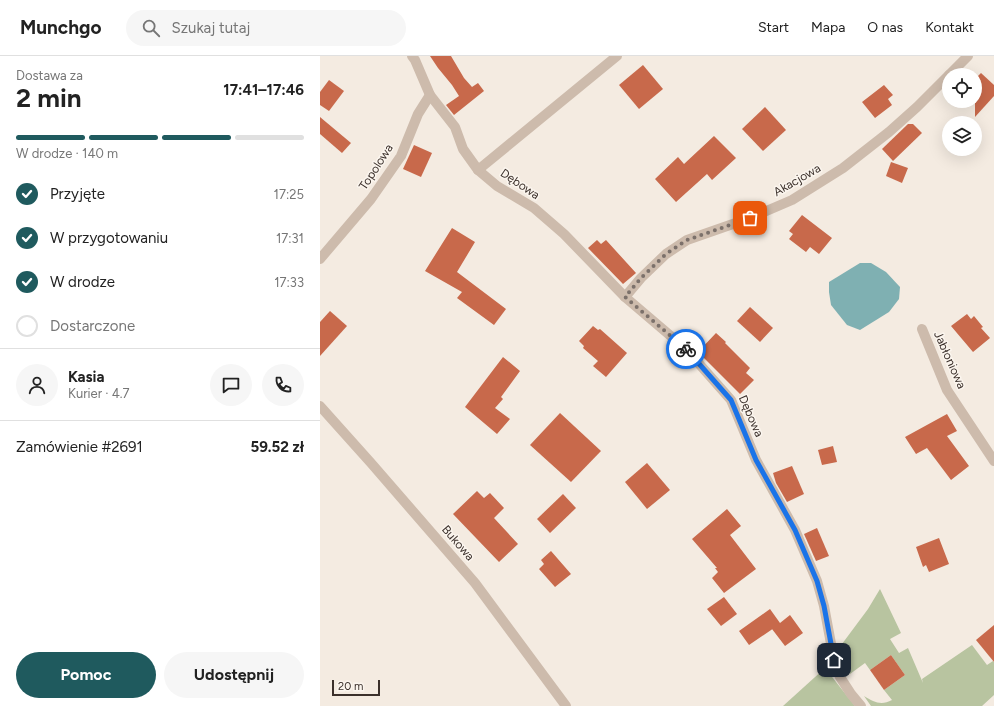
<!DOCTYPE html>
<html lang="pl">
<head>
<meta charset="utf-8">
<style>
  body { margin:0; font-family:Figtree,sans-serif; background:#f6f6f6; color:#222; height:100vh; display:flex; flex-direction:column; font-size:15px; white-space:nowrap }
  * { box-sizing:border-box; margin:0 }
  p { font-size:13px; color:#767676 }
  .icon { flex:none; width:22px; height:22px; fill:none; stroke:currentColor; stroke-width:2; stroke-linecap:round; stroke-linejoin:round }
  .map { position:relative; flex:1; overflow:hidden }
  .panel { display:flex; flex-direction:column; background:#fff; width:320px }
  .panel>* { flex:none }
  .controls { position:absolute; left:622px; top:12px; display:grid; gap:8px }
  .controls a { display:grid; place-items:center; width:40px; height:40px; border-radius:50%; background:#fff; box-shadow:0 4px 16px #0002; font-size:20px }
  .scale { position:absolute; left:12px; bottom:10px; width:48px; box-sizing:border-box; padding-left:4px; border:2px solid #3b302b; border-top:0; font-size:11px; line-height:14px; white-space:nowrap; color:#3b302b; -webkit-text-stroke:3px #fbf5ee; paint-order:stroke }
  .pin { position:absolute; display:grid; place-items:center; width:34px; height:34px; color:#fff; margin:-17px; border-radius:8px; box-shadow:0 2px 6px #0006 }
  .courier { position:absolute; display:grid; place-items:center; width:40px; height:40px; margin:-20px; border:3px solid #1a73e8; border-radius:50%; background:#fff; color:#222; box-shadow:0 1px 5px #0007 }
  .head em { font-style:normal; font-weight:700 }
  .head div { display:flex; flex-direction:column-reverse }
  .head { display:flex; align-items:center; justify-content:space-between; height:68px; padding:0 16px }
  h1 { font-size:26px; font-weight:700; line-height:30px }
  .bar { display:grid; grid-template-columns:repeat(4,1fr); gap:6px 4px; align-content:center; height:48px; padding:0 16px }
  .bar i { height:5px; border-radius:3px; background:#e0e0e0 }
  .bar .on { background:#1f5a5e }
  .bar p { grid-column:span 4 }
  .line { display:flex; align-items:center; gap:10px; padding:0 16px; border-top:1px solid #e0e0e0 }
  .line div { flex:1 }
  .round { display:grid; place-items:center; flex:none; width:42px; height:42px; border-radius:21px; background:#f6f6f6 }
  ol { padding:0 16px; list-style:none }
  li { display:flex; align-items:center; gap:12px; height:44px }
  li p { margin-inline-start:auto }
  li .icon { padding:4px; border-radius:50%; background:#1f5a5e; color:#fff; stroke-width:4 }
  li:last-child { color:#767676 }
  li i { width:22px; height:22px; border:2px solid #e0e0e0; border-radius:50% }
  .action { display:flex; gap:8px; margin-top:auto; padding:8px 16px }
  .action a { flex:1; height:46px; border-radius:24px; background:#1f5a5e; color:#fff; font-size:16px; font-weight:700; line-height:46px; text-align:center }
  .action a+a { background:#f6f6f6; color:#222 }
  header { display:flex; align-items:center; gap:24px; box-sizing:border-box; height:56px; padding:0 20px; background:#fff; border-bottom:1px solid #e0e0e0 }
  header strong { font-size:19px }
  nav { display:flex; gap:22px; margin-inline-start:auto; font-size:14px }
  .search { width:280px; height:36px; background:#f6f6f6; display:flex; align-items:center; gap:10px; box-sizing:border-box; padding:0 14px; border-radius:22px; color:#767676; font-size:15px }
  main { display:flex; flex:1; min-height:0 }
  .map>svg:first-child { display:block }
</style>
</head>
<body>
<header>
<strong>Munchgo</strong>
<div class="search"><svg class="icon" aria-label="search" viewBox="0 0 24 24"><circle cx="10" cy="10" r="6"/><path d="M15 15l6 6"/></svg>Szukaj tutaj</div>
<nav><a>Start</a><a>Mapa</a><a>O nas</a><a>Kontakt</a></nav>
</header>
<main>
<section class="panel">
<div class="head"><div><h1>2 min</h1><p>Dostawa za</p></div><em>17:41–17:46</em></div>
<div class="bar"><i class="on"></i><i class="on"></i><i class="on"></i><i></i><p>W drodze · 140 m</p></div>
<ol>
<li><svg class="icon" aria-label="check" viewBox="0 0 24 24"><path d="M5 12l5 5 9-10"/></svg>Przyjęte<p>17:25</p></li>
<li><svg class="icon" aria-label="check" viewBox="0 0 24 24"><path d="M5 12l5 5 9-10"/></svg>W przygotowaniu<p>17:31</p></li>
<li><svg class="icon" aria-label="check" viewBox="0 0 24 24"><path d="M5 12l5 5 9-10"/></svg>W drodze<p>17:33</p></li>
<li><i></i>Dostarczone</li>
</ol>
<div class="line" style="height:72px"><a class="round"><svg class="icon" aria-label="person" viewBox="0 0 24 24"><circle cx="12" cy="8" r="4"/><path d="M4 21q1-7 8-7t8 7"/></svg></a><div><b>Kasia</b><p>Kurier · 4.7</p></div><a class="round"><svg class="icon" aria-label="chat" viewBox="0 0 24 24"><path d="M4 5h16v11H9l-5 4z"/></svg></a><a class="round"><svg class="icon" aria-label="phone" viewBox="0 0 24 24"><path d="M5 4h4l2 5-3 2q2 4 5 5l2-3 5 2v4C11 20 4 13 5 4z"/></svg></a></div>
<div class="line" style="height:52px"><div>Zamówienie #2691</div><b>59.52 zł</b></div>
<div class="action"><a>Pomoc</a><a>Udostępnij</a></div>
</section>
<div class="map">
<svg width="674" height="650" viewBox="0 0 674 650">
  <rect width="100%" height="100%" fill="#f4ebe1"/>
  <g fill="#b8c4a0">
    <path d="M560,533L581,577L570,583L579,597L588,592L603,627L602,623L652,589L667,609L673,605L674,606V639L662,650H551L544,640C554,646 561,650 572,644L564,634L585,619L571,599L550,614L545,607L530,618L519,595V592L548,553Z"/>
    <path d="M505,612L535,650H463Z"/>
  </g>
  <path fill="#7fb0b2" d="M540,207H551L566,216L580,231L579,243L569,256L540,274L527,269L511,249L509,236V226Z"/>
  <g fill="#c8694b">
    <path d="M110,0H131L144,22L152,31L158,27L164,35L134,59L126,49L139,40L132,29L118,12Z"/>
    <path d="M323,9L343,33L319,53L299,29Z"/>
    <path d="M661,17L674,29V40L655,61V23Z"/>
    <path d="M9,24L24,35L9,55L0,49V36Z"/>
    <path d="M564,29L573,39L568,43L572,49L555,62L542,46Z"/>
    <path d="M445,51L466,74L443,95L422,73Z"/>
    <path d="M0,61L31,87L22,97L0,78Z"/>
    <path d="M588,68H593L602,77L573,105L562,93Z"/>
    <path d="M394,80L416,102L392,124L387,118L356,146L335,123L358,101L364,108Z"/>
    <path d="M94,89L112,97L101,121L83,113Z"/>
    <path d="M571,106L588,112L582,127L566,120Z"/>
    <path d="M482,159L512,182L499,198L490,191L486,196L469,183L473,178L469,175Z"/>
    <path d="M132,172L155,186L137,216L186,253L174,269L137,242L142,236L105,215Z"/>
    <path d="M277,184L281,188L286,184L316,217L303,228L268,192Z"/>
    <path d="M430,251L453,272L440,286L417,265Z"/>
    <path d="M10,255L27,270L0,300V266Z"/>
    <path d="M647,258L651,263L654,260L663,271L661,272L670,282L653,296L631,270Z"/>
    <path d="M273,270L278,274L280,273L307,297L286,321L273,310L278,305L263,292L264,290L259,285Z"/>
    <path d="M396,277L406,286L405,287L430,312L426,317L434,324L420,338L378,296Z"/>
    <path d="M183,301L200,315L181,341L183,343L175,352L190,363L177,378L145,351Z"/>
    <path d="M240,357L281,395L251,426L210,389Z"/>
    <path d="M627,358L637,375L627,380L649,410L631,424L607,392L596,398L585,381Z"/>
    <path d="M513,390L517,406L502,409L498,394Z"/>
    <path d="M327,407L350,434L327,453L305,426Z"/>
    <path d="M472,410L484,438L467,446L456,427L453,417Z"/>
    <path d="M157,435L164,442L170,437L184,452L174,462L198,488L179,506L133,458Z"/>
    <path d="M243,438L256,452L230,477L217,463Z"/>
    <path d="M407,453L421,470L410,479L436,513L404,537L392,522L398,516L395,512H397L372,483Z"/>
    <path d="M497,472L509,500L496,505L484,478Z"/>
    <path d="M619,482L629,508L609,516L606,509L603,511L596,491Z"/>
    <path d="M231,495L251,518L235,531L219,513L224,508L221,504Z"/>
    <path d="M404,541L417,558L401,570L387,553Z"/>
    <path d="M450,553L460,567L470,559L483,577L465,590L452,573L454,572L429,589L419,575Z"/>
    <path d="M674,569V606L656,584Z"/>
    <path d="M571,599L585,619L564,634L550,614Z"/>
  </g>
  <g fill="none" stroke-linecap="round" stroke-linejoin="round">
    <g stroke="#cdbbac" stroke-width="10">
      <path d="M92,0L95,4L110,39L135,71L143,93L158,114L177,130L214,152L244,178L305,241L366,293L411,344L436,404L475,474L497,525L504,550L514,604L520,621L531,638L541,650"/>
      <path d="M629,19L648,0"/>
      <path d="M158,114L297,0"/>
      <path d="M0,203L51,143L81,100L98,58L110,39"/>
      <path d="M305,241L321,222L346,198L367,184L430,162L472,144L523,112L569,76L597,51L629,19"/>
      <path d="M602,273L627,334L674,405"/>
      <path d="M0,350L51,407L155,527L246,650"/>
    </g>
  </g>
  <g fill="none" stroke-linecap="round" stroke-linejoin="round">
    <path stroke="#7c716b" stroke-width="4" stroke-dasharray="0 7.2" d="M366,293L305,241L321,222L346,198L367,184L430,162"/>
    <path stroke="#1a73e8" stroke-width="5" d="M366,293L411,344L436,404L475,474L497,525L504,550L514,604"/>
  </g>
  <g text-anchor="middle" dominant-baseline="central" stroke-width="3" stroke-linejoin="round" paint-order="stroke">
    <g font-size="12" fill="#3b302b" stroke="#fbf5ee">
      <text transform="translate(56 111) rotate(-57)">Topolowa</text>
      <text transform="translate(477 124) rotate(-30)">Akacjowa</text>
      <text transform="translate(200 128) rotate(34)">Dębowa</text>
      <text transform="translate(630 304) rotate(66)">Jabłoniowa</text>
      <text transform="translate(431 360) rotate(66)">Dębowa</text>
      <text transform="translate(138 487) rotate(49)">Bukowa</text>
    </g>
  </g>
</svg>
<div class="controls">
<a><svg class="icon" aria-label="locate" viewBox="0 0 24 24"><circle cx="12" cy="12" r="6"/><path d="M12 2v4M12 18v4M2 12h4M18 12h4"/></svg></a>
<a><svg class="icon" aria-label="layers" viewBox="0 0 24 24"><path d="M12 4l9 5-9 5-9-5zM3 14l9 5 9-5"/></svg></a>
</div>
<div class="scale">20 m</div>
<div class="pin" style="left:430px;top:162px;background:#ea580c"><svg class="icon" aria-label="bag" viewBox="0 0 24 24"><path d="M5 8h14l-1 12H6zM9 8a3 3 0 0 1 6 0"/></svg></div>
<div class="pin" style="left:514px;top:604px;background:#1f2937"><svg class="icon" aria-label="home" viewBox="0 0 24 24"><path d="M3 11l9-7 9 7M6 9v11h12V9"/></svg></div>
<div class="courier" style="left:366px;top:293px"><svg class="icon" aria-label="bike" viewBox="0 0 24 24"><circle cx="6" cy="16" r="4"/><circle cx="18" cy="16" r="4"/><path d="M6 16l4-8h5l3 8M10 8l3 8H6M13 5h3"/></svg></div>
</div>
</main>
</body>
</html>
